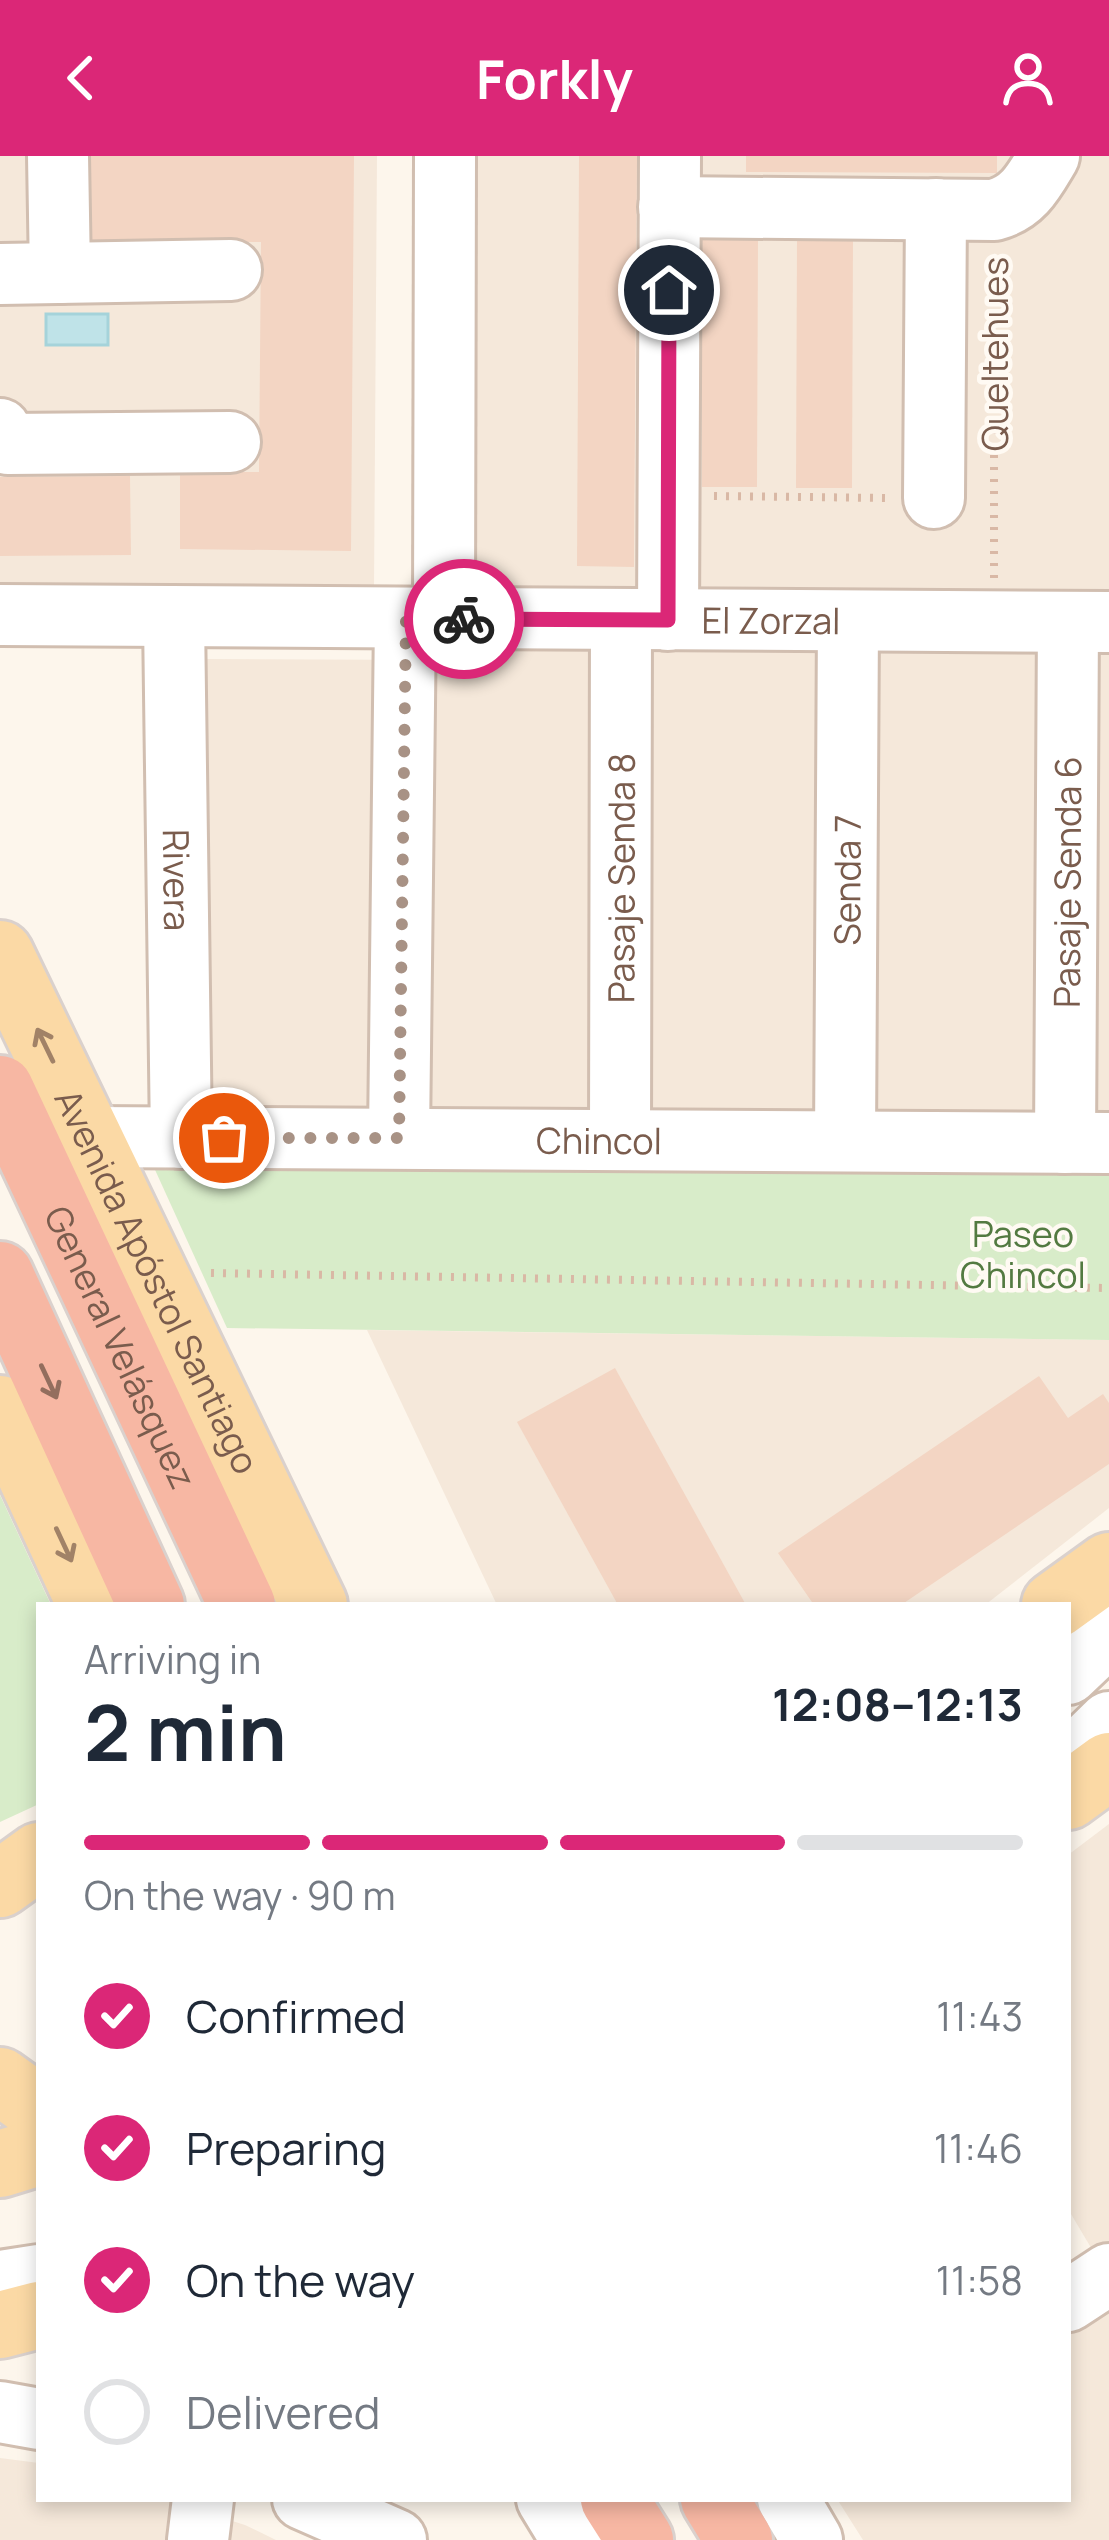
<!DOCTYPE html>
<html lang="en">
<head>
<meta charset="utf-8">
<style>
  body { margin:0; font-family:Manrope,sans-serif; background:#f6f6f7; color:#1f2937; height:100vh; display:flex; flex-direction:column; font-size:45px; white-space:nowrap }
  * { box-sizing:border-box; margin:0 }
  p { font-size:39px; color:#747a83 }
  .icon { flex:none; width:66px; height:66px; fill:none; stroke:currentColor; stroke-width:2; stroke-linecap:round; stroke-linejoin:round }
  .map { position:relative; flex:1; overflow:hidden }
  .side { position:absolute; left:36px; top:1446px; width:1035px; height:900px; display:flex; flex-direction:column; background:#fff; border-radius:0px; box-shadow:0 6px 18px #0003 }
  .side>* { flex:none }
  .pin { position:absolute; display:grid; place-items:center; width:102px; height:102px; color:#fff; margin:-51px; border:6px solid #fff; border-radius:50%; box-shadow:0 3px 12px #0007 }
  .courier { position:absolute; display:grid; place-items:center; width:120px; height:120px; margin:-60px; border:9px solid #db2777; border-radius:50%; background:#fff; color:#222; box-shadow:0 3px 15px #0007 }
  .headline em { font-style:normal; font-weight:700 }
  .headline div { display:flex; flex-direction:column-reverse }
  .headline { display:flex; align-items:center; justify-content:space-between; height:204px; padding:0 48px }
  h1 { font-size:78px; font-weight:700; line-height:90px }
  .bar { display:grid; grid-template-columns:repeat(4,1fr); gap:18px 12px; align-content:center; height:144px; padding:0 48px }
  .bar i { height:15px; border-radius:9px; background:#e0e1e3 }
  .bar .active { background:#db2777 }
  .bar p { grid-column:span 4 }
  ol { padding:0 48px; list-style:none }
  li { display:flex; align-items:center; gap:36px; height:132px }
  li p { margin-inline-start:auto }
  li .icon { padding:12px; border-radius:50%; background:#db2777; color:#fff; stroke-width:4 }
  li:last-child { color:#747a83 }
  li i { width:66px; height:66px; border:6px solid #e0e1e3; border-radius:50% }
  header { display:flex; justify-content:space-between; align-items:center; height:156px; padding:0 48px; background:#db2777; color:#fff; font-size:54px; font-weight:700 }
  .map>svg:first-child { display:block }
</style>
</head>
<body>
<header><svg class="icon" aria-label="back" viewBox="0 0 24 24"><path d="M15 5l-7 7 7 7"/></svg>Forkly<svg class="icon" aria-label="person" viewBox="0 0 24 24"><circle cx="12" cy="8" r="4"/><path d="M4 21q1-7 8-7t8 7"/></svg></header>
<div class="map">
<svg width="1109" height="2384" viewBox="0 0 1109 2384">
  <rect width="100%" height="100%" fill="#fdf6ec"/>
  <g fill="#f5e8da">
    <path d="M0,0H377L374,431L0,429Z"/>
    <path d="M431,0H1109V1014L192,1006L204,503L430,504Z"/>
    <path d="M367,1174L1109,1184V1352L985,1449H497Z"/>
    <path d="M1109,1668V2122L1068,2053V1699Z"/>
    <path d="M1109,2149V2384H863L837,2343H1068V2175Z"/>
    <path d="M0,2302L39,2307V2343H162L245,2369L276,2384H0Z"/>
  </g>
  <g fill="#d8ecc9">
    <path d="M151,1005L1109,1014V1184L227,1172Z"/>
    <path d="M0,1339L51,1449H39V1648L0,1666Z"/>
  </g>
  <rect fill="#bfe3e8" stroke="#a5d3da" stroke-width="3" x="46" y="158" width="62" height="31"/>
  <g fill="#f3d5c3">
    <path d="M77,0H354L351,395L180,393V316H259L261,86L76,85Z"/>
    <path d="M579,0H637L634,411L577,410Z"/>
    <path d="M746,0H997V17L746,16Z"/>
    <path d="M702,80L758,81L757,331H702Z"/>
    <path d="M797,82H853L852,332H796Z"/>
    <path d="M130,320L131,399L0,400V321Z"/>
    <path d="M615,1212L746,1449H618L517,1266Z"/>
    <path d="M1039,1220L1068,1262L1103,1238L1109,1247V1308L901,1449H814L778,1397Z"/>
  </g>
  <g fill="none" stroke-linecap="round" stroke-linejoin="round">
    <defs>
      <g id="minor">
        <path d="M58,0L60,117"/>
        <path d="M669,51L994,54C1024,46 1034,25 1049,0"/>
        <path d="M0,118L231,114"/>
        <path d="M0,273L8,288L230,286"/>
        <path d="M934,342L936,53"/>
        <path id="s1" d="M0,459L1109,466"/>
        <path d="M444,462L445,0"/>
        <path id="s2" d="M174,463L181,982"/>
        <path d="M668,464L670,0"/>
        <path id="s3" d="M89,981L1109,987"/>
        <path d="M399,981L405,463"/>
        <path id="s4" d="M620,983L621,464"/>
        <path id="s5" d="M845,985L848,465"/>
        <path id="s6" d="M1065,987L1068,466"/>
        <path d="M1068,1518L1109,1479"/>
        <path d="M1068,1606L1109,1566"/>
        <path d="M0,2125L39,2119"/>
        <path d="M1068,2145L1109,2118"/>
        <path d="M0,2256L39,2263"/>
        <path d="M303,2343L396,2384"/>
        <path d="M547,2343L572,2384"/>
        <path d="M788,2343L812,2384"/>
        <path d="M198,2384L203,2343"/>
      </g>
      <g id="major">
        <path id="s7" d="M0,798L314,1449"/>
        <path d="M0,1253L91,1449"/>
        <path d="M1055,1449L1109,1410"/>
        <path d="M1068,1640L1109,1610"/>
        <path d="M0,1728L39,1700"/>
        <path d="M0,1925L39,1953"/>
        <path d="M0,2008L39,1996"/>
        <path d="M0,2169L39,2159"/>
      </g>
      <g id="highway">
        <path id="s8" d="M0,933L242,1449"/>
        <path d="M0,1119L151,1449"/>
        <path d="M614,2343L640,2384"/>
        <path d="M714,2343L739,2384"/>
      </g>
    </defs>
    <use href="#minor" stroke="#d1beb0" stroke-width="66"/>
    <use href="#major" stroke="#dad1cd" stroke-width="72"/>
    <use href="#highway" stroke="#dad1cd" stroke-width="72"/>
    <g stroke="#d9b8a5" stroke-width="8" stroke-dasharray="3 9" stroke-linecap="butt">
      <path d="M714,340L891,342"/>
      <path d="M994,422V101"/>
      <path d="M211,1117L1109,1132"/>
    </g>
    <use href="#minor" stroke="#fff" stroke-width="60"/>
    <use href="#major" stroke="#fbd9a5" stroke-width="66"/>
    <use href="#highway" stroke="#f7b7a3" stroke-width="66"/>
  </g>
  <defs><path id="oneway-shaft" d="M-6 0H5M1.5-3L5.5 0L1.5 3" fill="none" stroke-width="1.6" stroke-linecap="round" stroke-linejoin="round" transform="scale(3)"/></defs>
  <g stroke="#a18267">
    <use href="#oneway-shaft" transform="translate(45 889) rotate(-116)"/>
    <use href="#oneway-shaft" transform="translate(64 1389) rotate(65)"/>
  </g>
  <use stroke="#936e5e" href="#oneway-shaft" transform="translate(49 1226) rotate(65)"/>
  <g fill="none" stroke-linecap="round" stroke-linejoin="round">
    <path stroke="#a89285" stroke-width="12" stroke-dasharray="0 21.6" d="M224,982H399L406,463H464"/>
    <path stroke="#db2777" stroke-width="15" d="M464,463L668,464L669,134"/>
  </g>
  <g text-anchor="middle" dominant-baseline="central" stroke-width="9" stroke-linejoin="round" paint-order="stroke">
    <g font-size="36" fill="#7a5c4d" stroke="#fffaf3">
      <text transform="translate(994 198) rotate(-90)">Queltehues</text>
      <text stroke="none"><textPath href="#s1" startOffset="771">El Zorzal</textPath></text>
      <text stroke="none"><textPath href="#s2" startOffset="261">Rivera</textPath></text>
      <text stroke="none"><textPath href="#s4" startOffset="261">Pasaje Senda 8</textPath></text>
      <text stroke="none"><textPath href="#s5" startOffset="261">Senda 7</textPath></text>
      <text stroke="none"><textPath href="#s6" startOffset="261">Pasaje Senda 6</textPath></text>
      <text stroke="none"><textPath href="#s3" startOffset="510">Chincol</textPath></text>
      <text stroke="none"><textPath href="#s7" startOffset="363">Avenida Apóstol Santiago</textPath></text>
      <text stroke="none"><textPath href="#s8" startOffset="285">General Velásquez</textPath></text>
    </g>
    <g font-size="36" fill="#537a41" stroke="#fffaf3">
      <text x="1023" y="1077">Paseo<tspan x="1023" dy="41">Chincol</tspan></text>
    </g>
  </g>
</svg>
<div class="pin" style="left:224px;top:982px;background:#ea580c"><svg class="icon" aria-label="bag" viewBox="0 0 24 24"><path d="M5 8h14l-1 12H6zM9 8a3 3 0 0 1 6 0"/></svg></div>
<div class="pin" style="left:669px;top:134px;background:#1f2937"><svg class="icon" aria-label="home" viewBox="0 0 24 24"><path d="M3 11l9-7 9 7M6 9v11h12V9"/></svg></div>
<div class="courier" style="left:464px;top:463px"><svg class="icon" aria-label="bike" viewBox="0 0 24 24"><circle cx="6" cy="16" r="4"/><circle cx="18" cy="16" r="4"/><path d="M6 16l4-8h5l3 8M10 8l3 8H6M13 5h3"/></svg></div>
<section class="side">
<div class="headline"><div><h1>2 min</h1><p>Arriving in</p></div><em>12:08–12:13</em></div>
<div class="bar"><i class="active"></i><i class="active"></i><i class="active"></i><i></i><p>On the way · 90 m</p></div>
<ol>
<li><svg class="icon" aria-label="check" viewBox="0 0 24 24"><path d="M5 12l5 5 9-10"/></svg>Confirmed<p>11:43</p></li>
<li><svg class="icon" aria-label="check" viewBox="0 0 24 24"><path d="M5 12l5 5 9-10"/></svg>Preparing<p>11:46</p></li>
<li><svg class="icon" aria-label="check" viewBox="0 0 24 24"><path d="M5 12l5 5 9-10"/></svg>On the way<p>11:58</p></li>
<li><i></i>Delivered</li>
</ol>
</section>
</div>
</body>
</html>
